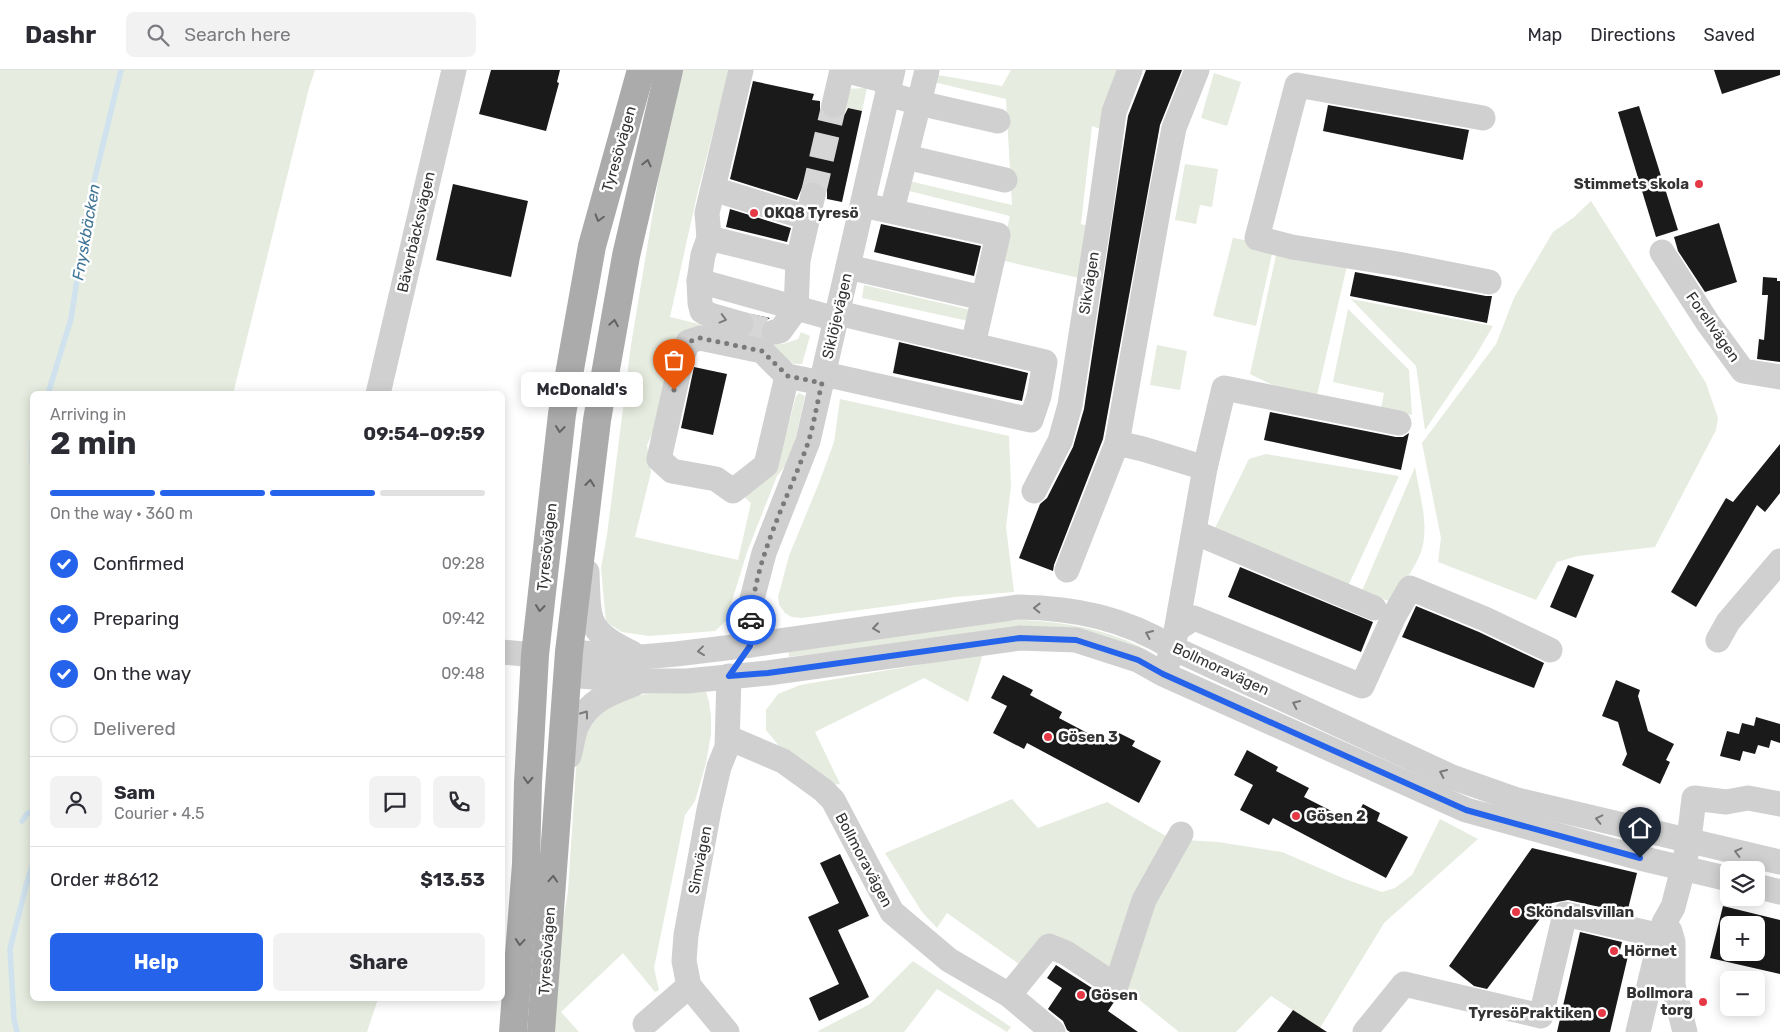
<!DOCTYPE html>
<html lang="en">
<head>
<meta charset="utf-8">
<style>
  body { margin:0; font-family:Rubik,sans-serif; background:#f2f2f3; color:#2b2b33; height:100vh; display:flex; flex-direction:column; font-size:19px; white-space:nowrap }
  * { box-sizing:border-box; margin:0 }
  p { font-size:16px; color:#7c7c81 }
  .icon { flex:none; width:28px; height:28px; fill:none; stroke:currentColor; stroke-width:2; stroke-linecap:round; stroke-linejoin:round }
  .map { position:relative; flex:1; overflow:hidden }
  .panel { position:absolute; left:30px; top:321px; width:475px; height:610px; display:flex; flex-direction:column; background:#fff; border-radius:8px; box-shadow:0 2px 12px #0003 }
  .panel>* { flex:none }
  .buttons { position:absolute; left:1720px; top:791px; display:grid; gap:10px }
  .buttons a { display:grid; place-items:center; width:45px; height:45px; border-radius:8px; background:#fff; box-shadow:0 2px 12px #0003; font-size:25px }
  .pin { position:absolute; display:grid; place-items:center; width:42px; height:42px; color:#fff; margin:-51px -21px; border-radius:50% 50% 50% 0; rotate:-45deg; box-shadow:0 0 5px #0007 }
  .pin .icon { rotate:45deg }
  .courier { position:absolute; display:grid; place-items:center; width:50px; height:50px; margin:-25px; border:4px solid #2563eb; border-radius:50%; background:#fff; color:#222; box-shadow:0 1px 6px #0007 }
  .bubble { position:absolute; height:35px; border-radius:8px; background:#fff; box-shadow:0 2px 12px #0003; font-size:16px; font-weight:700; line-height:35px; text-align:center }
  .head em { font-style:normal; font-weight:700 }
  .head div { display:flex; flex-direction:column-reverse }
  .head { display:flex; align-items:center; justify-content:space-between; height:85px; padding:0 20px }
  h1 { font-size:32px; font-weight:700; line-height:38px }
  .bar { display:grid; grid-template-columns:repeat(4,1fr); gap:8px 5px; align-content:center; height:60px; padding:0 20px }
  .bar i { height:6px; border-radius:4px; background:#e1e1e2 }
  .bar .selected { background:#2563eb }
  .bar p { grid-column:span 4 }
  .line { display:flex; align-items:center; gap:12px; padding:0 20px; border-top:1px solid #e1e1e2 }
  .line div { flex:1 }
  .round { display:grid; place-items:center; flex:none; width:52px; height:52px; border-radius:8px; background:#f2f2f3 }
  ol { padding:0 20px; list-style:none }
  li { display:flex; align-items:center; gap:15px; height:55px }
  li p { margin-inline-start:auto }
  li .icon { padding:5px; border-radius:50%; background:#2563eb; color:#fff; stroke-width:4 }
  li:last-child { color:#7c7c81 }
  li i { width:28px; height:28px; border:2px solid #e1e1e2; border-radius:50% }
  .action { display:flex; gap:10px; margin-top:auto; padding:10px 20px }
  .action a { flex:1; height:58px; border-radius:8px; background:#2563eb; color:#fff; font-size:20px; font-weight:700; line-height:58px; text-align:center }
  .action a+a { background:#f2f2f3; color:#2b2b33 }
  header { display:flex; align-items:center; gap:30px; box-sizing:border-box; height:70px; padding:0 25px; background:#fff; border-bottom:1px solid #e1e1e2 }
  header strong { font-size:24px }
  nav { display:flex; gap:28px; margin-inline-start:auto; font-size:18px }
  .search { width:350px; height:45px; background:#f2f2f3; display:flex; align-items:center; gap:12px; box-sizing:border-box; padding:0 18px; border-radius:8px; color:#7c7c81; font-size:19px }
  .map>svg:first-child { display:block }
</style>
</head>
<body>
<header>
<strong>Dashr</strong>
<div class="search"><svg class="icon" aria-label="search" viewBox="0 0 24 24"><circle cx="10" cy="10" r="6"/><path d="M15 15l6 6"/></svg>Search here</div>
<nav><a>Map</a><a>Directions</a><a>Saved</a></nav>
</header>
<div class="map">
<svg width="1780" height="962" viewBox="0 0 1780 962">
  <rect width="100%" height="100%" fill="#fff"/>
  <g fill="#e6ecdf">
    <path d="M0,0H315L309,18L233,324H32V929H378L367,962H0Z"/>
    <path d="M678,0H729L697,125L670,247L783,274L798,269L801,262L810,266L802,294H794L780,285L689,264L669,326L647,375L651,402L635,467L738,490L751,433L742,425L786,364L796,326L799,323L805,326L791,389L777,406L747,482L726,551L715,561L649,566L622,562L606,552L601,498L607,465L631,275L671,33Z"/>
    <path d="M1011,0H1129L1107,61L1092,56L1081,154L1089,156L1079,208L1000,190L1010,146L905,120L909,111L1012,135L1006,29L929,11L932,4L1002,16Z"/>
    <path d="M1214,3L1241,12L1227,56L1201,48Z"/>
    <path d="M867,18L862,41L839,36L843,19Z"/>
    <path d="M1185,94L1218,99L1212,137L1200,135L1196,154L1175,150Z"/>
    <path d="M1591,131L1706,313L1718,348L1716,360L1655,477L1578,486L1557,492L1536,530L1438,492L1441,468L1422,373L1496,274L1514,228L1553,162L1573,148Z"/>
    <path d="M1233,168L1274,175L1256,256L1213,246Z"/>
    <path d="M1277,181L1347,196L1317,325L1281,319L1250,304Z"/>
    <path d="M864,215L975,241L973,252L862,228Z"/>
    <path d="M1351,229L1493,256L1476,285L1425,360L1416,296Z"/>
    <path d="M1348,239L1409,300L1412,345L1381,338L1384,323L1333,312Z"/>
    <path d="M1157,275L1187,281L1180,320L1150,315Z"/>
    <path d="M840,329L1009,366L1011,416L1006,457L1014,522L955,527L802,548L792,547L785,543L779,535L778,527L789,486L819,413L834,372Z"/>
    <path d="M1266,384L1399,406L1348,516L1214,460L1249,389Z"/>
    <path d="M1415,397C1419,423 1430,456 1421,482C1414,500 1401,516 1391,532L1362,521Z"/>
    <path d="M1024,550C1065,552 1104,559 1141,577L1139,582L1017,558L789,587L788,579L998,551Z"/>
    <path d="M983,584L968,632L924,608L815,662L840,714L832,715L785,683L766,660V640L778,624L800,615Z"/>
    <path d="M706,622L709,632L711,647V664L706,693L695,731L685,745L672,810L654,898L659,920L655,922L623,883L561,942L579,962H548L549,942L568,821L576,698L584,667L592,648L625,628L646,624Z"/>
    <path d="M1012,729L1038,758L1107,732L1171,769L1218,772L1282,782L1345,809L1382,822L1395,818L1412,805L1440,749L1478,769L1384,853L1320,958L1271,926L1236,962H1179L1068,872L1026,899L947,843L937,858L922,842L885,783Z"/>
    <path d="M913,891L1011,957L1007,962L937,919L904,962H820L818,961L870,934Z"/>
  </g>
  <g fill="none" stroke-linecap="round" stroke-linejoin="round">
    <g stroke="#cfe2ee" stroke-width="5.5">
      <path d="M48,324L71,249L89,132L121,0"/>
      <path d="M32,373V394"/>
      <path d="M22,751L27,744L31,742L32,744"/>
      <path d="M17,962L14,949L10,879L26,816L32,796"/>
    </g>
  </g>
  <g fill="#1a1a1a" fill-rule="evenodd">
    <path d="M491,0H560L557,12L559,13L546,61L479,44Z"/>
    <path d="M1146,0H1182L1160,55L1103,369L1054,495L1053,501L1019,488L1040,434L1047,428L1073,377L1084,339L1128,46Z"/>
    <path d="M1714,0H1780V5L1722,24Z"/>
    <path d="M753,11L814,24L812,30L820,31V40L825,46L830,49H839L845,44L848,38L862,41L842,132L827,129V121L823,115L816,111H809L803,115L797,130L730,109Z"/>
    <path d="M1328,35L1469,60L1463,90L1323,61Z"/>
    <path d="M1639,36L1678,160L1656,167L1618,42Z"/>
    <path d="M453,114L528,131L511,207L436,190Z"/>
    <path d="M730,139L791,158L787,172L726,157Z"/>
    <path d="M1719,153L1737,212L1705,222L1678,181L1674,167Z"/>
    <path d="M881,154L981,176L974,206L874,182Z"/>
    <path d="M1355,202L1486,226H1492L1487,253L1350,226Z"/>
    <path d="M1763,207L1777,208V211H1780V292L1757,289L1759,269L1764,270L1768,225H1762Z"/>
    <path d="M751,244L770,248L765,251L761,257L760,266L751,264L755,258V251Z"/>
    <path d="M899,272L1028,303L1022,331L893,303Z"/>
    <path d="M694,297L727,304L713,365L681,358Z"/>
    <path d="M1270,342L1396,367H1403L1409,363L1401,400L1264,370Z"/>
    <path d="M1780,374V423L1765,442L1757,435L1696,537L1671,522L1726,428L1733,432Z"/>
    <path d="M1568,495L1594,505L1576,548L1550,537Z"/>
    <path d="M1240,497L1373,552L1361,582L1228,527Z"/>
    <path d="M1416,536L1479,562L1544,593L1534,618L1402,567Z"/>
    <path d="M1003,605L1033,620L1030,625L1062,642L1059,648L1110,675L1117,662L1135,671L1132,676L1161,691L1139,733L1027,673L1024,679L993,663L1007,636L991,628Z"/>
    <path d="M1616,610L1640,620L1638,626L1648,661L1674,674L1666,690L1670,692L1660,714L1622,695L1627,684L1618,652L1602,646Z"/>
    <path d="M1756,647L1780,654V673L1771,670L1769,678L1758,675L1755,684L1743,681L1740,691L1720,686L1727,661L1739,664L1742,653L1754,656Z"/>
    <path d="M1247,680L1278,697L1276,701L1309,718L1304,727L1353,752L1363,734L1380,743L1377,751L1408,767L1386,808L1273,748L1269,755L1240,740L1253,715L1234,705Z"/>
    <path d="M1532,778L1637,803L1627,843L1568,830L1552,833L1487,919L1474,916L1449,896Z"/>
    <path d="M840,784L869,846L838,860L869,927L819,951L809,928L839,914L808,847L839,833L820,793Z"/>
    <path d="M1723,836L1780,850V904L1710,888ZM1729,855H1756V882H1729Z"/>
    <path d="M1580,862L1622,872L1619,884L1628,886L1610,962H1557Z"/>
    <path d="M1056,895L1114,932L1108,941L1138,962H1070L1067,960L1063,951L1048,939L1062,918L1047,908Z"/>
    <path d="M1293,940L1327,962H1277Z"/>
  </g>
  <g fill="none" stroke-linecap="round" stroke-linejoin="round">
    <g stroke="#d6d6d6" stroke-width="25" stroke-dasharray="25 12" stroke-linecap="butt">
      <path d="M813,125L834,35"/>
      <path d="M741,254L774,262"/>
    </g>
    <g stroke="#d0d0d0" stroke-width="25">
      <path d="M843,0L890,12"/>
      <path d="M927,0L919,33L998,51"/>
      <path d="M888,24L919,33L892,140"/>
      <path d="M834,35L842,0"/>
      <path d="M1483,48L1297,15L1257,168L1292,177L1398,194L1489,212"/>
      <path d="M906,87L1005,110"/>
      <path d="M713,119L808,148"/>
      <path d="M863,135L998,165L973,275"/>
      <path d="M709,168L707,143L741,0"/>
      <path d="M1662,182L1708,253L1743,301L1780,307"/>
      <path d="M798,190L709,168L703,185L699,211L836,249"/>
      <path d="M848,197L983,228"/>
      <path d="M699,211L700,233L702,241L710,245L741,254"/>
      <path d="M774,262L780,261L796,239L798,190L813,125"/>
      <path d="M824,304L1031,350L1039,326L1045,292L838,243"/>
      <path d="M787,306L762,281L700,268L688,272L682,287L659,389L672,401L716,409L733,421L766,395L787,306L822,313"/>
      <path d="M378,324L454,0"/>
      <path d="M1117,373L1143,379L1205,398"/>
      <path d="M1034,421L1060,371L1070,335L1100,143L1114,42L1130,0"/>
      <path d="M1194,462L1374,538"/>
      <path d="M1067,500L1117,373L1159,136L1174,58L1197,0"/>
      <path d="M587,502C589,550 585,561 632,583"/>
      <path d="M1177,559L1194,548L1362,616L1394,546L1410,518L1485,549L1550,580"/>
      <path d="M1718,570L1728,552L1780,491"/>
      <path d="M750,575L752,529L764,483L808,371L893,0"/>
      <path d="M502,582L535,585"/>
      <path d="M569,582L641,587L676,584L750,575L1019,537C1075,538 1124,548 1173,578L1452,707L1517,730L1780,792"/>
      <path d="M1168,592L1173,578L1205,398L1224,318L1399,353"/>
      <path d="M568,605L641,611H687L768,603L1020,568L1076,570L1138,590L1163,604L1466,740L1640,788L1729,809"/>
      <path d="M729,668L783,691L823,720L833,730L892,842L949,890L1009,925L1053,962"/>
      <path d="M569,686C572,676 573,664 577,655C589,630 611,623 634,614"/>
      <path d="M1756,816L1780,822"/>
      <path d="M1670,861L1673,872V915L1685,962"/>
      <path d="M1009,925L1049,876L1066,883L1116,916L1144,830L1181,764"/>
      <path d="M645,954L689,916"/>
      <path d="M727,962L689,916L684,891L686,865L709,740L719,697L727,677L729,606"/>
      <path d="M1365,962L1404,914L1541,946L1565,844L1661,866"/>
      <path d="M1638,962L1664,853L1673,837L1683,799L1689,770L1694,728L1726,732L1748,728L1780,734"/>
    </g>
    <g stroke="#ababab" stroke-width="28">
      <path d="M513,962L526,794L528,713L535,585L562,344L592,176L641,0"/>
      <path d="M541,962L569,582L597,350L626,186L669,0"/>
    </g>
  </g>
  <defs><path id="oneway-chevron" d="M-2-3.5L2.5 0L-2 3.5" fill="none" stroke-width="1.6" stroke-linecap="round" stroke-linejoin="round" transform="scale(1.25)"/></defs>
  <g stroke="#636363">
    <use href="#oneway-chevron" transform="translate(647 93) rotate(-77)"/>
    <use href="#oneway-chevron" transform="translate(599 148) rotate(106)"/>
    <use href="#oneway-chevron" transform="translate(614 253) rotate(-80)"/>
    <use href="#oneway-chevron" transform="translate(560 359) rotate(96)"/>
    <use href="#oneway-chevron" transform="translate(590 413) rotate(-84)"/>
    <use href="#oneway-chevron" transform="translate(540 538) rotate(96)"/>
    <use href="#oneway-chevron" transform="translate(528 710) rotate(93)"/>
    <use href="#oneway-chevron" transform="translate(553 809) rotate(-86)"/>
    <use href="#oneway-chevron" transform="translate(520 872) rotate(95)"/>
  </g>
  <g stroke="#7a7a7a">
    <use href="#oneway-chevron" transform="translate(723 249) rotate(15)"/>
    <use href="#oneway-chevron" transform="translate(1037 538) rotate(-179)"/>
    <use href="#oneway-chevron" transform="translate(876 558) rotate(172)"/>
    <use href="#oneway-chevron" transform="translate(1149 564) rotate(-156)"/>
    <use href="#oneway-chevron" transform="translate(701 581) rotate(173)"/>
    <use href="#oneway-chevron" transform="translate(1296 634) rotate(-155)"/>
    <use href="#oneway-chevron" transform="translate(585 644) rotate(-54)"/>
    <use href="#oneway-chevron" transform="translate(1443 703) rotate(-155)"/>
    <use href="#oneway-chevron" transform="translate(1599 749) rotate(-167)"/>
    <use href="#oneway-chevron" transform="translate(1738 782) rotate(-166)"/>
  </g>
  <g fill="none" stroke-linecap="round" stroke-linejoin="round">
    <path stroke="#7a7a7a" stroke-width="5" stroke-dasharray="0 9" d="M674,320L682,287L688,272L700,268L762,281L788,306L822,313C817,333 814,354 808,373C787,431 755,487 751,550"/>
    <path stroke="#2563eb" stroke-width="6" d="M751,550L750,576L729,606L768,603L1020,568L1076,570L1138,590L1163,604L1466,740L1640,788"/>
  </g>
  <g fill="#e63946" stroke="#fff" stroke-width="2">
    <circle cx="1699" cy="114" r="5"/>
    <circle cx="754" cy="143" r="5"/>
    <circle cx="1048" cy="667" r="5"/>
    <circle cx="1296" cy="746" r="5"/>
    <circle cx="1516" cy="842" r="5"/>
    <circle cx="1614" cy="881" r="5"/>
    <circle cx="1081" cy="925" r="5"/>
    <circle cx="1703" cy="932" r="5"/>
    <circle cx="1602" cy="943" r="5"/>
  </g>
  <g text-anchor="middle" dominant-baseline="central" stroke-width="5" stroke-linejoin="round" paint-order="stroke">
    <g font-size="15" fill="#333" stroke="#fff">
      <text transform="translate(619 79) rotate(-74)">Tyresövägen</text>
      <text transform="translate(416 162) rotate(-77)">Bäverbäcksvägen</text>
      <text transform="translate(1089 213) rotate(-81)">Sikvägen</text>
      <text transform="translate(837 246) rotate(-77)">Siklöjevägen</text>
      <text transform="translate(1713 257) rotate(55)">Forellvägen</text>
      <text transform="translate(547 477) rotate(-84)">Tyresövägen</text>
      <text transform="translate(1221 599) rotate(25)">Bollmoravägen</text>
      <text transform="translate(700 790) rotate(-79)">Simvägen</text>
      <text transform="translate(864 790) rotate(62)">Bollmoravägen</text>
      <text transform="translate(547 881) rotate(-86)">Tyresövägen</text>
    </g>
    <g font-size="15" font-weight="bold" fill="#333" stroke="#fff" text-anchor="start">
      <text x="1689" y="114" text-anchor="end">Stimmets skola</text>
      <text x="764" y="143">OKQ8 Tyresö</text>
      <text x="1058" y="667">Gösen 3</text>
      <text x="1306" y="746">Gösen 2</text>
      <text x="1526" y="842">Sköndalsvillan</text>
      <text x="1624" y="881">Hörnet</text>
      <text x="1693" y="923" text-anchor="end">Bollmora<tspan x="1693" dy="17">torg</tspan></text>
      <text x="1091" y="925">Gösen</text>
      <text x="1592" y="943" text-anchor="end">TyresöPraktiken</text>
    </g>
    <g font-size="16" font-style="italic" fill="#3f7597" stroke="#fff">
      <text transform="translate(86 162) rotate(-80)">Fnyskbäcken</text>
    </g>
  </g>
</svg>
<div class="buttons">
<a><svg class="icon" aria-label="layers" viewBox="0 0 24 24"><path d="M12 4l9 5-9 5-9-5zM3 14l9 5 9-5"/></svg></a>
<a>+</a>
<a>−</a>
</div>
<div class="pin" style="left:674px;top:320px;background:#ea580c"><svg class="icon" aria-label="bag" viewBox="0 0 24 24"><path d="M5 8h14l-1 12H6zM9 8a3 3 0 0 1 6 0"/></svg></div>
<div class="pin" style="left:1640px;top:788px;background:#1f2937"><svg class="icon" aria-label="home" viewBox="0 0 24 24"><path d="M3 11l9-7 9 7M6 9v11h12V9"/></svg></div>
<div class="courier" style="left:751px;top:550px"><svg class="icon" aria-label="car" viewBox="0 0 24 24"><path d="M5 17H2v-5l4-1 3-4h7l3 4 3 1v5h-3M9 17h6M6 11h13"/><circle cx="7" cy="17" r="2"/><circle cx="17" cy="17" r="2"/></svg></div>
<div class="bubble" style="left:521px;top:302px;width:122px">McDonald's</div>
<section class="panel">
<div class="head"><div><h1>2 min</h1><p>Arriving in</p></div><em>09:54–09:59</em></div>
<div class="bar"><i class="selected"></i><i class="selected"></i><i class="selected"></i><i></i><p>On the way · 360 m</p></div>
<ol>
<li><svg class="icon" aria-label="check" viewBox="0 0 24 24"><path d="M5 12l5 5 9-10"/></svg>Confirmed<p>09:28</p></li>
<li><svg class="icon" aria-label="check" viewBox="0 0 24 24"><path d="M5 12l5 5 9-10"/></svg>Preparing<p>09:42</p></li>
<li><svg class="icon" aria-label="check" viewBox="0 0 24 24"><path d="M5 12l5 5 9-10"/></svg>On the way<p>09:48</p></li>
<li><i></i>Delivered</li>
</ol>
<div class="line" style="height:90px"><a class="round"><svg class="icon" aria-label="person" viewBox="0 0 24 24"><circle cx="12" cy="8" r="4"/><path d="M4 21q1-7 8-7t8 7"/></svg></a><div><b>Sam</b><p>Courier · 4.5</p></div><a class="round"><svg class="icon" aria-label="chat" viewBox="0 0 24 24"><path d="M4 5h16v11H9l-5 4z"/></svg></a><a class="round"><svg class="icon" aria-label="phone" viewBox="0 0 24 24"><path d="M5 4h4l2 5-3 2q2 4 5 5l2-3 5 2v4C11 20 4 13 5 4z"/></svg></a></div>
<div class="line" style="height:65px"><div>Order #8612</div><b>$13.53</b></div>
<div class="action"><a>Help</a><a>Share</a></div>
</section>
</div>
</body>
</html>
